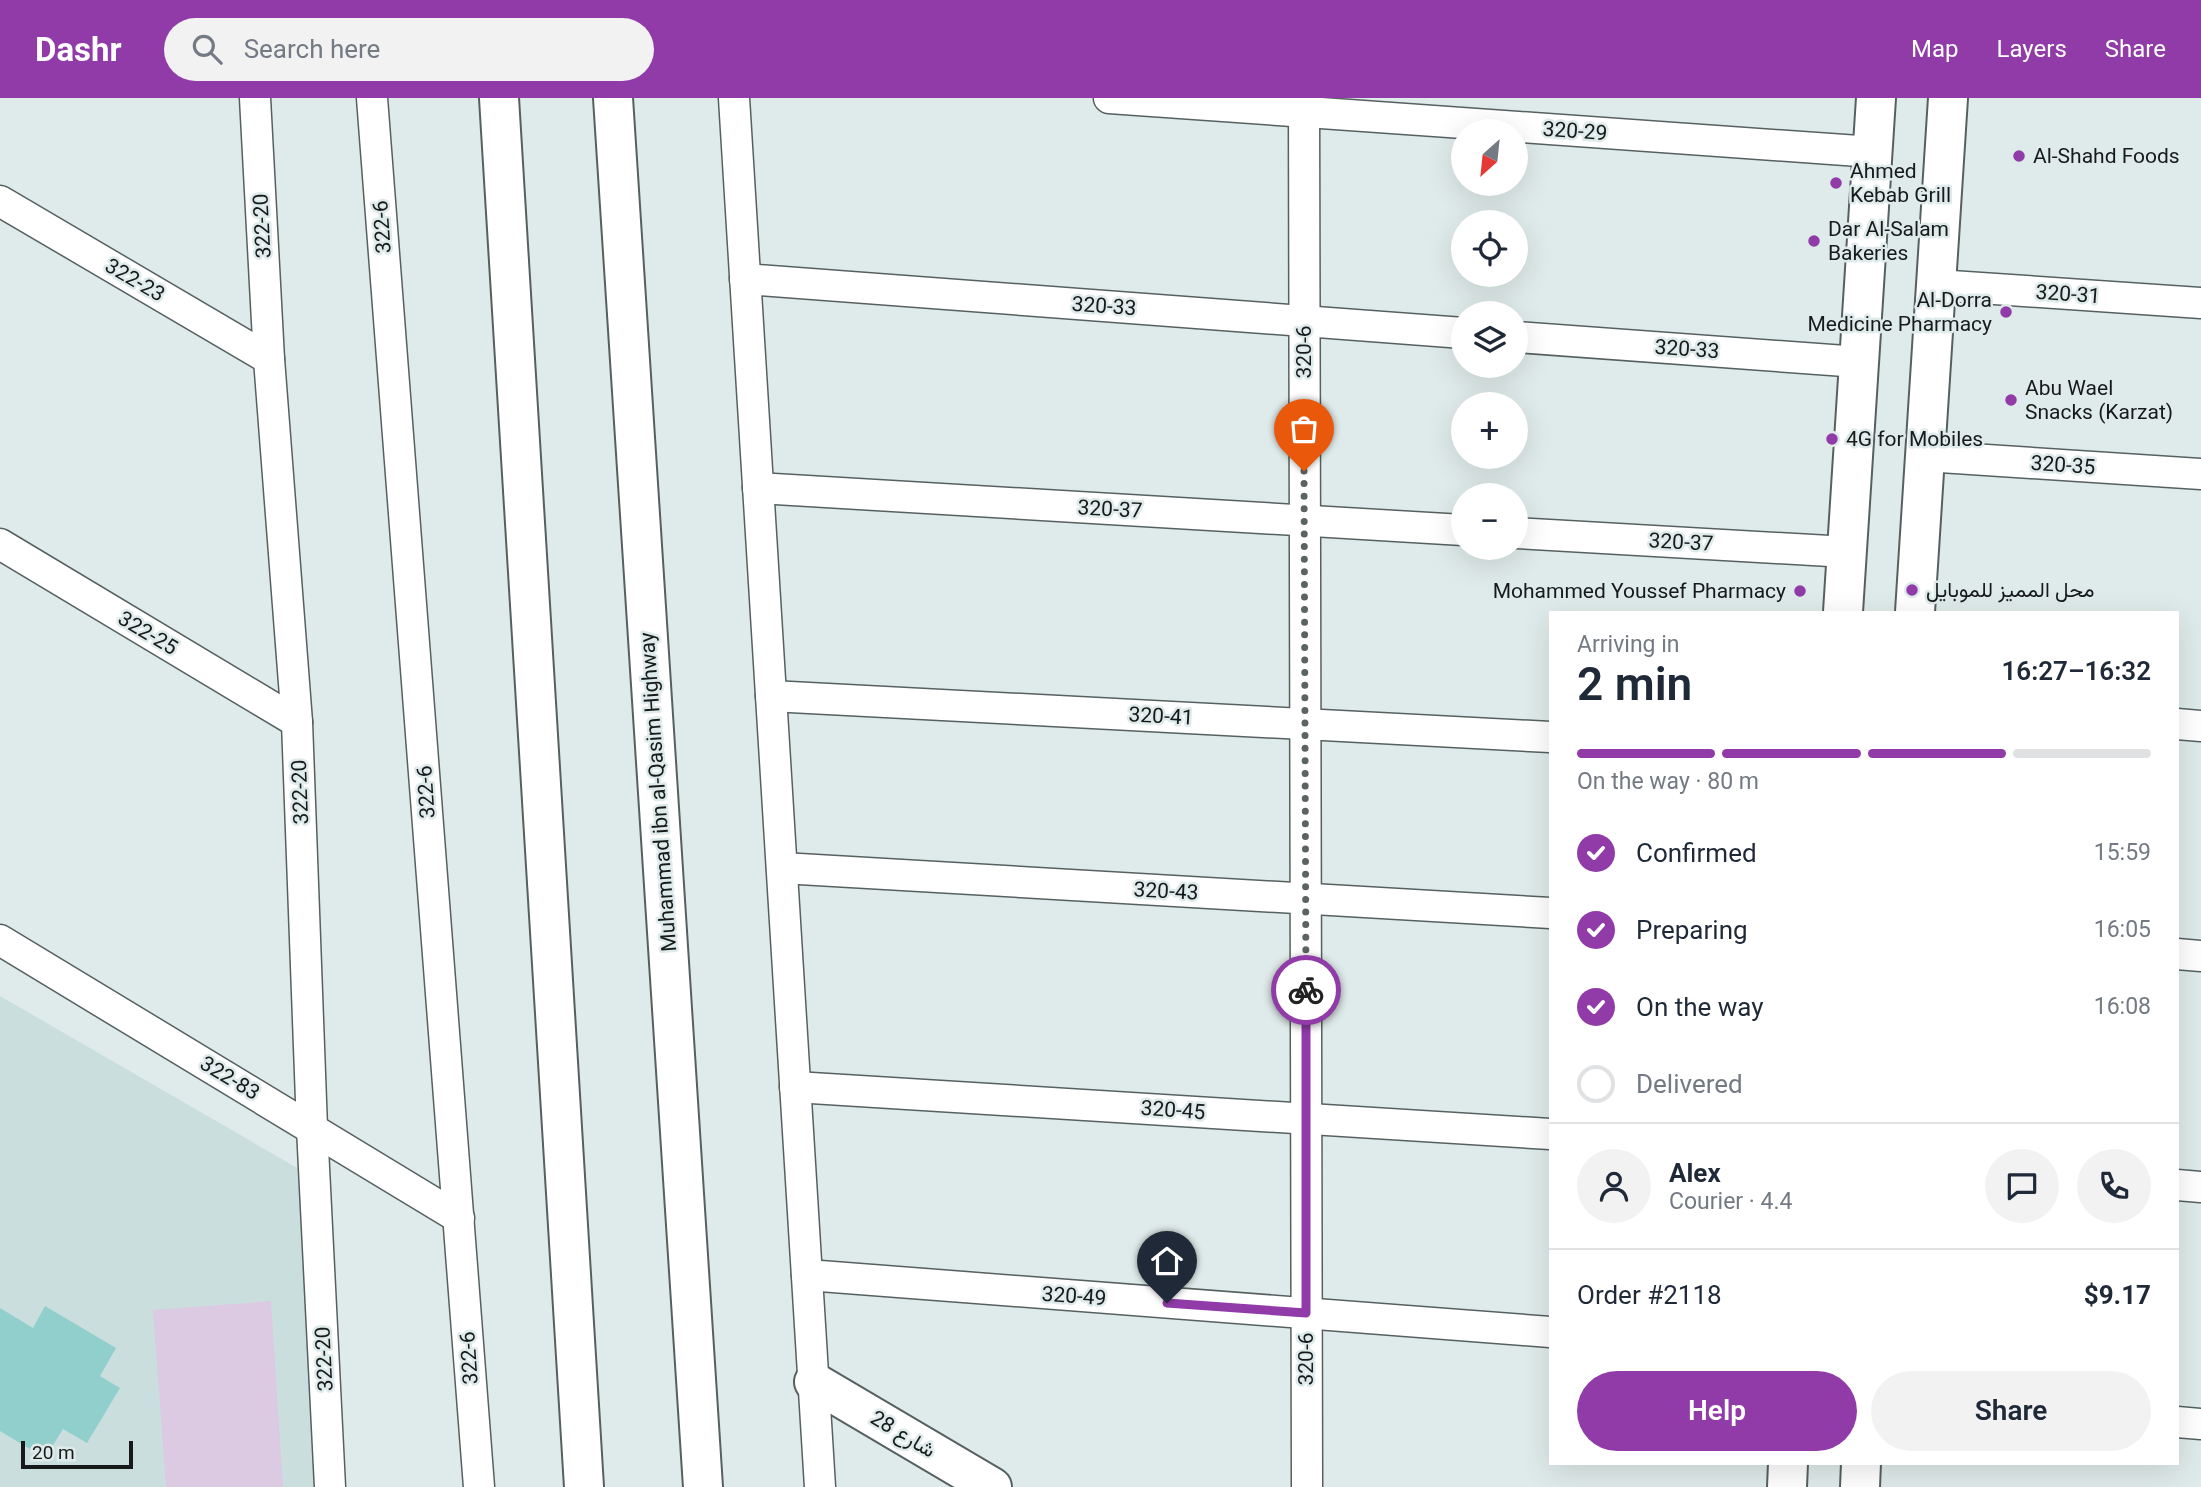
<!DOCTYPE html>
<html lang="en">
<head>
<meta charset="utf-8">
<style>
  body { margin:0; font-family:Roboto,Vazirmatn,sans-serif; background:#f2f2f3; color:#1f2937; height:100vh; display:flex; flex-direction:column; font-size:26px; white-space:nowrap }
  * { box-sizing:border-box; margin:0 }
  p { font-size:23px; color:#747a83 }
  .icon { flex:none; width:38px; height:38px; fill:none; stroke:currentColor; stroke-width:2; stroke-linecap:round; stroke-linejoin:round }
  .map { position:relative; flex:1; overflow:hidden }
  .drawer { position:absolute; left:1549px; top:513px; width:630px; height:854px; display:flex; flex-direction:column; background:#fff; border-radius:0px; box-shadow:0 7px 28px #0002 }
  .drawer>* { flex:none }
  .needle { width:46px; rotate:207deg }
  .buttons { position:absolute; left:1451px; top:21px; display:grid; gap:14px }
  .buttons a { display:grid; place-items:center; width:77px; height:77px; border-radius:50%; background:#fff; box-shadow:0 7px 28px #0002; font-size:35px }
  .scale { position:absolute; left:21px; bottom:18px; width:112px; box-sizing:border-box; padding-left:7px; border:4px solid #161a1a; border-top:0; font-size:19px; line-height:24px; white-space:nowrap; color:#161a1a; -webkit-text-stroke:5px #dfebea; paint-order:stroke }
  .pin { position:absolute; display:grid; place-items:center; width:60px; height:60px; color:#fff; margin:-72px -30px; border-radius:50% 50% 50% 0; rotate:-45deg; box-shadow:0 0 7px #0007 }
  .pin .icon { rotate:45deg }
  .courier { position:absolute; display:grid; place-items:center; width:70px; height:70px; margin:-35px; border:5px solid #913ba9; border-radius:50%; background:#fff; color:#222; box-shadow:0 2px 9px #0007 }
  .overview em { font-style:normal; font-weight:600 }
  .overview div { display:flex; flex-direction:column-reverse }
  .overview { display:flex; align-items:center; justify-content:space-between; height:119px; padding:0 28px }
  h1 { font-size:46px; font-weight:600; line-height:52px }
  .bar { display:grid; grid-template-columns:repeat(4,1fr); gap:10px 7px; align-content:center; height:84px; padding:0 28px }
  .bar i { height:9px; border-radius:5px; background:#e0e1e3 }
  .bar .selected { background:#913ba9 }
  .bar p { grid-column:span 4 }
  .line { display:flex; align-items:center; gap:18px; padding:0 28px; border-top:2px solid #e0e1e3 }
  .line div { flex:1 }
  .round { display:grid; place-items:center; flex:none; width:74px; height:74px; border-radius:37px; background:#f2f2f3 }
  ol { padding:0 28px; list-style:none }
  li { display:flex; align-items:center; gap:21px; height:77px }
  li p { margin-inline-start:auto }
  li .icon { padding:7px; border-radius:50%; background:#913ba9; color:#fff; stroke-width:4 }
  li:last-child { color:#747a83 }
  li i { width:38px; height:38px; border:4px solid #e0e1e3; border-radius:50% }
  .cta { display:flex; gap:14px; margin-top:auto; padding:14px 28px }
  .cta a { flex:1; height:80px; border-radius:42px; background:#913ba9; color:#fff; font-size:28px; font-weight:600; line-height:80px; text-align:center }
  .cta a+a { background:#f2f2f3; color:#1f2937 }
  header { display:flex; align-items:center; gap:42px; box-sizing:border-box; height:98px; padding:0 35px; background:#913ba9; color:#fff }
  header strong { font-size:33px }
  nav { display:flex; gap:38px; margin-inline-start:auto; font-size:24px }
  .search { width:490px; height:63px; background:#f2f2f3; display:flex; align-items:center; gap:18px; box-sizing:border-box; padding:0 24px; border-radius:38px; color:#747a83; font-size:26px }
  .map>svg:first-child { display:block }
</style>
</head>
<body>
<header>
<strong>Dashr</strong>
<div class="search"><svg class="icon" aria-label="search" viewBox="0 0 24 24"><circle cx="10" cy="10" r="6"/><path d="M15 15l6 6"/></svg>Search here</div>
<nav><a>Map</a><a>Layers</a><a>Share</a></nav>
</header>
<div class="map">
<svg width="2201" height="1389" viewBox="0 0 2201 1389">
  <rect width="100%" height="100%" fill="#dfebea"/>
  <path fill="#cadfdd" d="M0,898L299,1071L315,1389H0Z"/>
  <path fill="#dcc9e2" d="M271,1203L283,1389H166L153,1212Z"/>
  <path fill="#90cfcc" d="M45,1208L116,1250L100,1278L120,1290L87,1345L63,1331L45,1360L0,1333V1210L33,1230Z"/>
  <g fill="none" stroke-linecap="round" stroke-linejoin="round">
    <defs>
      <g id="street">
        <path d="M255,0L269,261L297,624L312,1030L330,1389"/>
        <path d="M372,0L479,1389"/>
        <path d="M734,0L820,1389"/>
        <path d="M1109,0L1873,54"/>
        <path d="M1304,0L1307,1389"/>
        <path d="M0,103L269,261"/>
        <path d="M745,181L1463,235"/>
        <path d="M1936,187L2201,205"/>
        <path d="M1516,239L1859,264"/>
        <path d="M1925,358L2201,376"/>
        <path d="M758,390L1463,432"/>
        <path d="M1516,435L1847,454"/>
        <path d="M0,446L297,624"/>
        <path d="M771,598L1550,639"/>
        <path d="M2177,626L2201,628"/>
        <path d="M782,770L1550,815"/>
        <path d="M0,842L459,1120"/>
        <path d="M2177,856L2201,858"/>
        <path d="M795,989L1550,1036"/>
        <path d="M2177,1087L2201,1089"/>
        <path d="M807,1177L1550,1234"/>
        <path d="M2177,1324L2201,1326"/>
      </g>
      <g id="secondary">
        <path d="M1843,514L1876,0"/>
        <path d="M1915,514L1948,0"/>
        <path d="M814,1284L992,1389"/>
        <path d="M1787,1389L1788,1365"/>
        <path d="M1860,1389L1861,1365"/>
      </g>
      <g id="highway">
        <path d="M499,0L584,1389"/>
        <path d="M613,0L703,1389"/>
      </g>
    </defs>
    <use href="#street" stroke="#566060" stroke-width="33"/>
    <use href="#secondary" stroke="#566060" stroke-width="42"/>
    <use href="#highway" stroke="#566060" stroke-width="42"/>
    <use href="#street" stroke="#fff" stroke-width="30"/>
    <use href="#secondary" stroke="#fff" stroke-width="38"/>
    <use href="#highway" stroke="#fff" stroke-width="38"/>
  </g>
  <g fill="none" stroke-linecap="round" stroke-linejoin="round">
    <path stroke="#5c6363" stroke-width="7" stroke-dasharray="0 12.6" d="M1304,373L1306,892"/>
    <path stroke="#913ba9" stroke-width="9" d="M1167,1205L1306,1215V892"/>
  </g>
  <g fill="#913ba9" stroke="#dfebea" stroke-width="2.5">
    <circle cx="2019" cy="58" r="7"/>
    <circle cx="1836" cy="85" r="7"/>
    <circle cx="1814" cy="143" r="7"/>
    <circle cx="2006" cy="214" r="7"/>
    <circle cx="2011" cy="302" r="7"/>
    <circle cx="1832" cy="341" r="7"/>
    <circle cx="1912" cy="492" r="7"/>
    <circle cx="1800" cy="493" r="7"/>
  </g>
  <g text-anchor="middle" dominant-baseline="central" stroke-width="5" stroke-linejoin="round" paint-order="stroke">
    <g font-size="21" fill="#161a1a" stroke="#dfebea">
      <text transform="translate(1575 33) rotate(4)">320-29</text>
      <text transform="translate(262 128) rotate(-93)">322-20</text>
      <text transform="translate(382 129) rotate(-94)">322-6</text>
      <text transform="translate(135 182) rotate(30)">322-23</text>
      <text transform="translate(2068 196) rotate(4)">320-31</text>
      <text transform="translate(1104 208) rotate(4)">320-33</text>
      <text transform="translate(1687 251) rotate(4)">320-33</text>
      <text transform="translate(1304 254) rotate(-90)">320-6</text>
      <text transform="translate(2063 367) rotate(4)">320-35</text>
      <text transform="translate(1110 411) rotate(3)">320-37</text>
      <text transform="translate(1681 444) rotate(3)">320-37</text>
      <text transform="translate(148 535) rotate(31)">322-25</text>
      <text transform="translate(1161 618) rotate(3)">320-41</text>
      <text transform="translate(300 694) rotate(-92)">322-20</text>
      <text transform="translate(426 694) rotate(-94)">322-6</text>
      <text transform="translate(658 694) rotate(-94)">Muhammad ibn al-Qasim Highway</text>
      <text transform="translate(1166 793) rotate(3)">320-43</text>
      <text transform="translate(230 980) rotate(31)">322-83</text>
      <text transform="translate(1173 1012) rotate(4)">320-45</text>
      <text transform="translate(1074 1198) rotate(4)">320-49</text>
      <text transform="translate(469 1260) rotate(-94)">322-6</text>
      <text transform="translate(324 1261) rotate(-93)">322-20</text>
      <text transform="translate(1306 1261) rotate(-90)">320-6</text>
      <text transform="translate(903 1336) rotate(31)">شارع 28</text>
    </g>
    <g font-size="21" fill="#161a1a" stroke="#dfebea" text-anchor="start">
      <text x="2033" y="58">Al-Shahd Foods</text>
      <text x="1850" y="73">Ahmed<tspan x="1850" dy="24">Kebab Grill</tspan></text>
      <text x="1828" y="131">Dar Al-Salam<tspan x="1828" dy="24">Bakeries</tspan></text>
      <text x="1992" y="202" text-anchor="end">Al-Dorra<tspan x="1992" dy="24">Medicine Pharmacy</tspan></text>
      <text x="2025" y="290">Abu Wael<tspan x="2025" dy="24">Snacks (Karzat)</tspan></text>
      <text x="1846" y="341">4G for Mobiles</text>
      <text x="1926" y="492">محل المميز للموبايل</text>
      <text x="1786" y="493" text-anchor="end">Mohammed Youssef Pharmacy</text>
    </g>
  </g>
</svg>
<div class="buttons">
<a><svg class="needle" viewBox="-14 -14 28 28"><path d="M0-13l5 13h-10z" fill="#e53935"/><path d="M0 13l5-13h-10z" fill="#747a83"/></svg></a>
<a><svg class="icon" aria-label="locate" viewBox="0 0 24 24"><circle cx="12" cy="12" r="6"/><path d="M12 2v4M12 18v4M2 12h4M18 12h4"/></svg></a>
<a><svg class="icon" aria-label="layers" viewBox="0 0 24 24"><path d="M12 4l9 5-9 5-9-5zM3 14l9 5 9-5"/></svg></a>
<a>+</a>
<a>−</a>
</div>
<div class="scale">20 m</div>
<div class="pin" style="left:1304px;top:373px;background:#ea580c"><svg class="icon" aria-label="bag" viewBox="0 0 24 24"><path d="M5 8h14l-1 12H6zM9 8a3 3 0 0 1 6 0"/></svg></div>
<div class="pin" style="left:1167px;top:1205px;background:#1f2937"><svg class="icon" aria-label="home" viewBox="0 0 24 24"><path d="M3 11l9-7 9 7M6 9v11h12V9"/></svg></div>
<div class="courier" style="left:1306px;top:892px"><svg class="icon" aria-label="bike" viewBox="0 0 24 24"><circle cx="6" cy="16" r="4"/><circle cx="18" cy="16" r="4"/><path d="M6 16l4-8h5l3 8M10 8l3 8H6M13 5h3"/></svg></div>
<section class="drawer">
<div class="overview"><div><h1>2 min</h1><p>Arriving in</p></div><em>16:27–16:32</em></div>
<div class="bar"><i class="selected"></i><i class="selected"></i><i class="selected"></i><i></i><p>On the way · 80 m</p></div>
<ol>
<li><svg class="icon" aria-label="check" viewBox="0 0 24 24"><path d="M5 12l5 5 9-10"/></svg>Confirmed<p>15:59</p></li>
<li><svg class="icon" aria-label="check" viewBox="0 0 24 24"><path d="M5 12l5 5 9-10"/></svg>Preparing<p>16:05</p></li>
<li><svg class="icon" aria-label="check" viewBox="0 0 24 24"><path d="M5 12l5 5 9-10"/></svg>On the way<p>16:08</p></li>
<li><i></i>Delivered</li>
</ol>
<div class="line" style="height:126px"><a class="round"><svg class="icon" aria-label="person" viewBox="0 0 24 24"><circle cx="12" cy="8" r="4"/><path d="M4 21q1-7 8-7t8 7"/></svg></a><div><b>Alex</b><p>Courier · 4.4</p></div><a class="round"><svg class="icon" aria-label="chat" viewBox="0 0 24 24"><path d="M4 5h16v11H9l-5 4z"/></svg></a><a class="round"><svg class="icon" aria-label="phone" viewBox="0 0 24 24"><path d="M5 4h4l2 5-3 2q2 4 5 5l2-3 5 2v4C11 20 4 13 5 4z"/></svg></a></div>
<div class="line" style="height:91px"><div>Order #2118</div><b>$9.17</b></div>
<div class="cta"><a>Help</a><a>Share</a></div>
</section>
</div>
</body>
</html>
